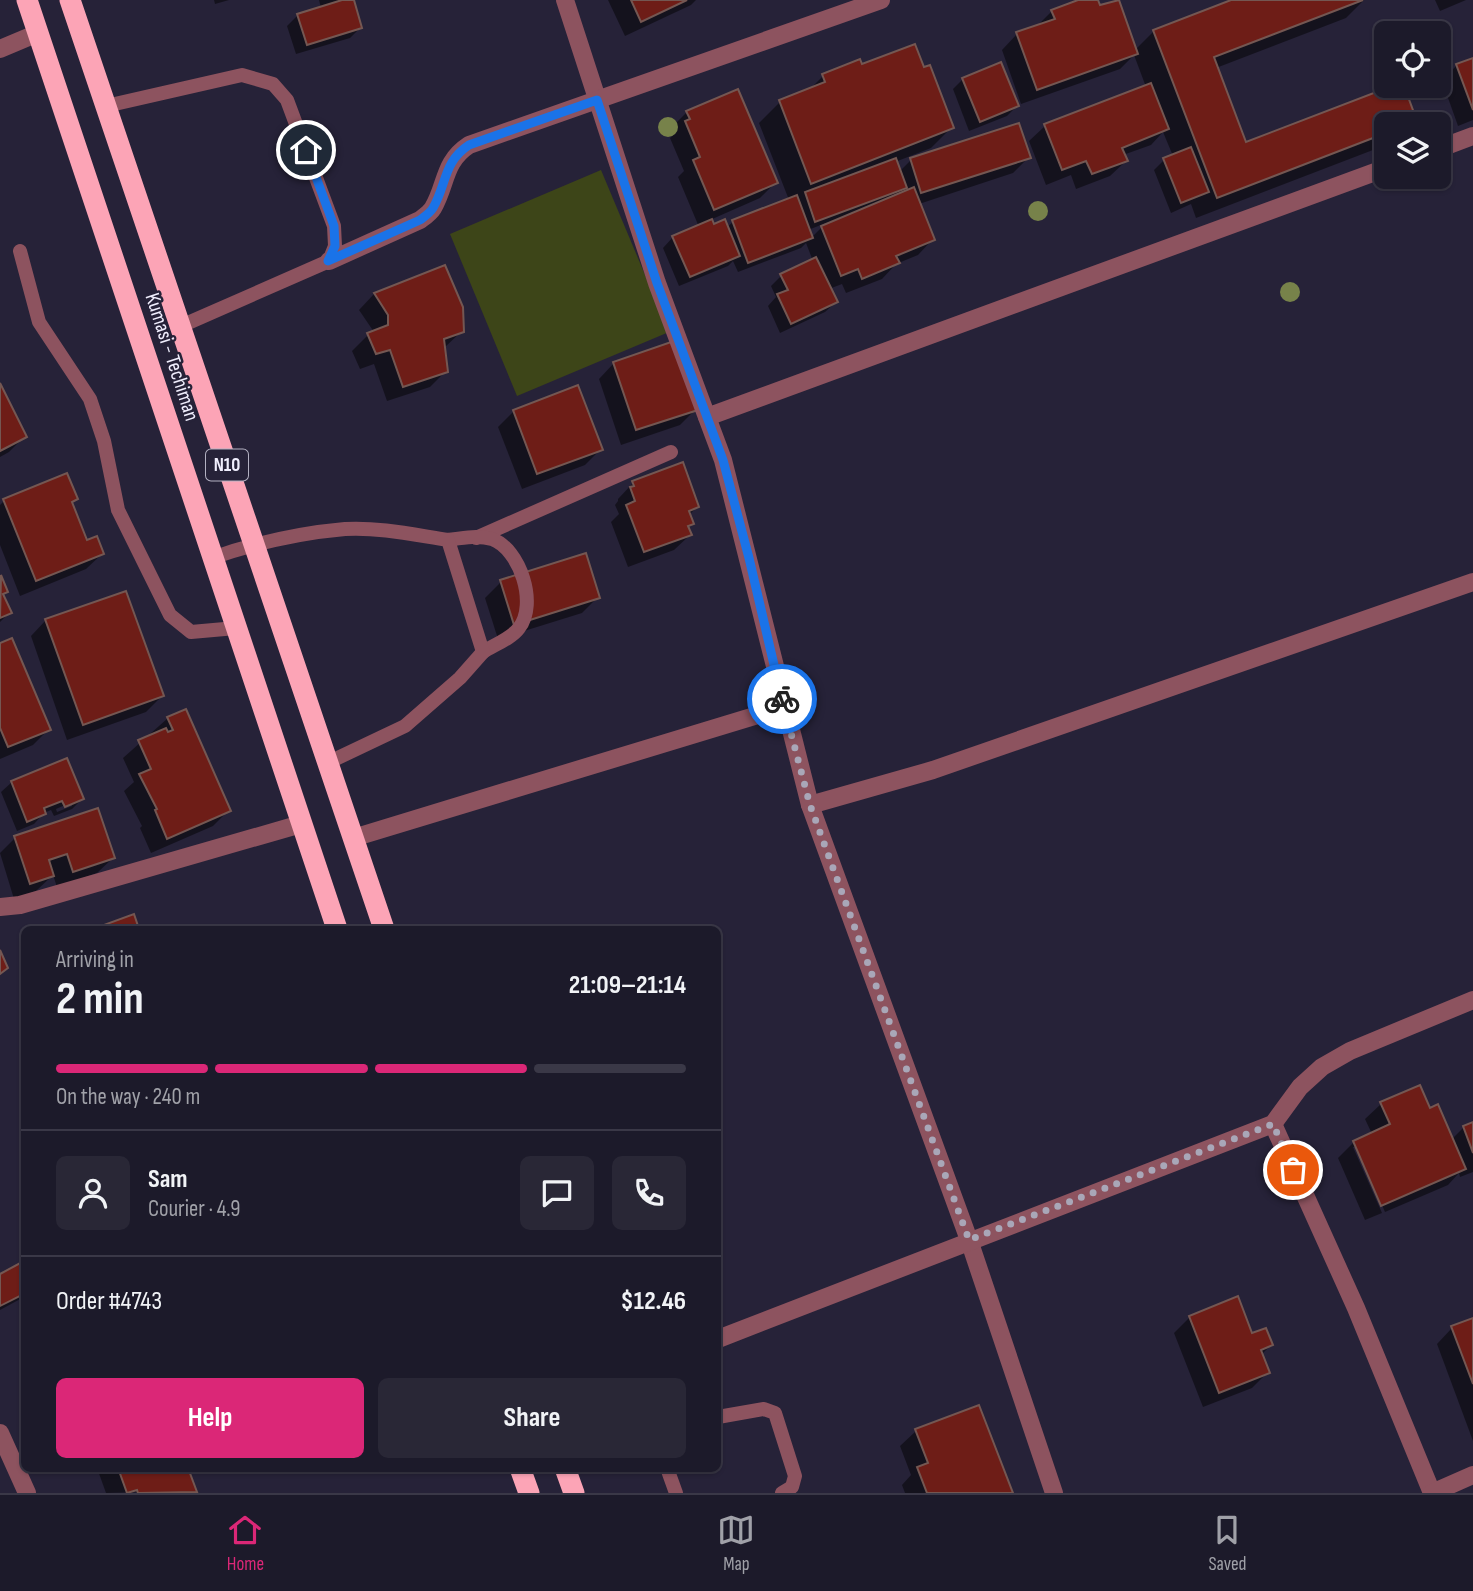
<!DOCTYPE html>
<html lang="en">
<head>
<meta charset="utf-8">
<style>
  body { margin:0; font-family:"Sofia Sans Condensed",sans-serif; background:#292736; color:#f1f3f6; height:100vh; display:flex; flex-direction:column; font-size:26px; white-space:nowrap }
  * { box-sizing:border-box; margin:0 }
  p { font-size:23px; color:#a0a1a8 }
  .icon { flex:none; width:38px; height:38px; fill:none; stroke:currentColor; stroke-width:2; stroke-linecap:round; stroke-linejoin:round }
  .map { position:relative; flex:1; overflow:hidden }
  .drawer { position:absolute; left:21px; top:926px; width:700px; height:546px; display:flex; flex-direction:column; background:#1c1a2a; border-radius:10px; box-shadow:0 2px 5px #0004,0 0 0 2px #3a3847 }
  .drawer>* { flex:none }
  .buttons { position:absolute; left:1374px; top:21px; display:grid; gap:14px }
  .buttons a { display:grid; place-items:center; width:77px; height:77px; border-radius:10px; background:#1c1a2a; box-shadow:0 2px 5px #0004,0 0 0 2px #3a3847; font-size:35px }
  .pin { position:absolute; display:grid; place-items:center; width:60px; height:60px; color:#fff; margin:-30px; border:4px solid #fff; border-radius:50%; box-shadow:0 2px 7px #0007 }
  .courier { position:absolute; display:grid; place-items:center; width:70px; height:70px; margin:-35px; border:5px solid #1a73e8; border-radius:50%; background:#fff; color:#222; box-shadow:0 2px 9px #0007 }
  .headline em { font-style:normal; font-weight:700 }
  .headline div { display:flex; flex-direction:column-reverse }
  .headline { display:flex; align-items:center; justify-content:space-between; height:119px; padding:0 35px }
  h1 { font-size:46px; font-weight:700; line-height:52px }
  .bar { display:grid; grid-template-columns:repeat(4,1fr); gap:10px 7px; align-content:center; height:84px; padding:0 35px }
  .bar i { height:9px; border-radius:5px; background:#3a3847 }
  .bar .selected { background:#db2777 }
  .bar p { grid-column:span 4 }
  .line { display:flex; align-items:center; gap:18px; padding:0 35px; border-top:2px solid #3a3847 }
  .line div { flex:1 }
  .round { display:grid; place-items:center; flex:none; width:74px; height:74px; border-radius:10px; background:#292736 }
  .primary-button { display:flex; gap:14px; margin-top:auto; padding:14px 35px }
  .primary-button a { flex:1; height:80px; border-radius:10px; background:#db2777; color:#fff; font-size:28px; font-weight:700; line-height:80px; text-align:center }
  .primary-button a+a { background:#292736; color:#f1f3f6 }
  .dock { display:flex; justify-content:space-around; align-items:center; height:98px; border-top:2px solid #3a3847; background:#1c1a2a; font-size:19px; color:#a0a1a8 }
  .dock a { display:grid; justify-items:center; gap:4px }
  .dock .selected { color:#db2777 }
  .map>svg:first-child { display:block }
</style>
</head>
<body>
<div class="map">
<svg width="1473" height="1493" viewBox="0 0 1473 1493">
  <rect width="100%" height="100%" fill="#262238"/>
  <path fill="#3d4518" d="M601,170L669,332L517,396L450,234Z"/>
  <g fill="#0007" fill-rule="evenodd">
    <path d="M214,0H229L215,4Z"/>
    <path d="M319,0H352L360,28L350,38L296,54L287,26L298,15L321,8Z"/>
    <path d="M608,0H696L691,5L625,36Z"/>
    <path d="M1083,0H1096L1135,50L1154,31L1236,0H1364L1346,18L1216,68L1245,144L1397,86H1402L1415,121L1412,124H1386V145L1196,218L1191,204L1171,213L1154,170L1164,160L1173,156L1163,132L1151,145L1123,155L1126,161L1110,176L1076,189L1071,175L1046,185L1029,141L1045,126L1146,87L1134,55L1120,69L1021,104L1002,50L1017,34L1036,27L1052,11Z"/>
    <path d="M1435,0H1466L1440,11Z"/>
    <path d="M1473,60V120L1458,126L1442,81L1457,65Z"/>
    <path d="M861,67L952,127L931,148L895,162L899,172L911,160L1029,157L1013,173L919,204L933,239L918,255L896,264L882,279L846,293L842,284L829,289L836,302L825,312L780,333L768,306L776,297L771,286L781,276L813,261L806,243L801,248L738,272L733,261L728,266L679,286L663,248L673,237L699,227L678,177L684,171L670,138L674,134L671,128L687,112L775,183L760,198L710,220L713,226L727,227L733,222L789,200L759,123L780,102L808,91L823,76ZM826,223L811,238L808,230Z"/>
    <path d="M963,79L1017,106L1007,116L969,131L953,89Z"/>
    <path d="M444,268L462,331L444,348L446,371L430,387L387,401L374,364L360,369L352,351L368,335L374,332L359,310L374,294Z"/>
    <path d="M614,363L696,409L680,425L621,445L599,379Z"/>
    <path d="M0,387L25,436L9,452L0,457Z"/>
    <path d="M514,411L601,449L585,465L522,489L498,427Z"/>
    <path d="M633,483L697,507L689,515L692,523L687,528L690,535L674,550L628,567L611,522L619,514L615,505L618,501V499Z"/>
    <path d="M76,499L71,504L86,542L102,554L86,569L20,596L0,545V505L4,501Z"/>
    <path d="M585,555L598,597L582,613L498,639L485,598L501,582Z"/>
    <path d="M0,578L6,591L2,595L10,612L0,622Z"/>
    <path d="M46,620L162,696L146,712L67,740L31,636Z"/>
    <path d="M0,645L49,729L33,745L0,759Z"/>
    <path d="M168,718L229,810L213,826L151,853L140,828L142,826L124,791L134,782L123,758Z"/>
    <path d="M12,782L82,799L72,809L54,816L51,810L44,813L34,824L17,831L1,792ZM72,802V806L57,812L56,809Z"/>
    <path d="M15,838L113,858L97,873L57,887L53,875L36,891L14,899L0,853Z"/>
    <path d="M1381,1104L1429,1110L1451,1140L1464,1127L1473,1124V1172L1460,1177L1459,1173L1448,1185L1385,1212L1357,1147H1353L1382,1213L1365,1220L1338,1158L1354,1142L1372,1134L1365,1119Z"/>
    <path d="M24,1263V1297L0,1310V1276Z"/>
    <path d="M1237,1298L1251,1336L1271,1345L1261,1355L1268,1372L1252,1388L1203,1407L1174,1333L1190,1317Z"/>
    <path d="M1473,1320V1441L1437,1344L1452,1328Z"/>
    <path d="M916,1431L1010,1493H905L902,1485L911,1475L900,1446Z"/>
    <path d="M97,1468H186L195,1491L106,1493Z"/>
  </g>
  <g fill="#6e1d17" stroke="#745752" stroke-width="2">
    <path d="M342,0H354L362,28L307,45L297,14Z"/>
    <path d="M631,0H687L641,22Z"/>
    <path d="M1078,0H1098L1100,5L1119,0L1138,54L1037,90L1016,32L1055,19L1051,10Z"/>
    <path d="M1231,0H1363L1214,57L1246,142L1392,86H1404L1417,121L1409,124H1386V133L1217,198L1153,30Z"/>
    <path d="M915,44L924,67L930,65L954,128L811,184L779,100L825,82L822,74L860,59L862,64Z"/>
    <path d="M1473,58V110L1456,64Z"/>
    <path d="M1001,62L1019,106L980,122L962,78Z"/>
    <path d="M1151,83L1169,129L1122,148L1128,161L1092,174L1086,161L1062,170L1044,124Z"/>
    <path d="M738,89L778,183L714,210L693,160L700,157L685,121L690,119L686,111Z"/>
    <path d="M1019,123L1031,158L921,193L910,158Z"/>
    <path d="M1191,147L1209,192L1181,203L1163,158Z"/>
    <path d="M896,158L907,188L815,222L805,192Z"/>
    <path d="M914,187L935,240L896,256L900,263L862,279L858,269L841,276L821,226Z"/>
    <path d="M797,195L813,238L748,263L732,220Z"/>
    <path d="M712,219L714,224L725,219L740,256L690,277L672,236Z"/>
    <path d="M816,257L838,302L791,324L777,294L788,290L780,274Z"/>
    <path d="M445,265L463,307L464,332L444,339L448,372L403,387L390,350L376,354L367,333L388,325V315L374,293Z"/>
    <path d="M674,341L698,410L636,430L613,362Z"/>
    <path d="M0,383L27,437L0,451Z"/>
    <path d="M578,385L603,450L537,474L513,410Z"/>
    <path d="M683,462L699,507L689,511L694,524L688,526L692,535L644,552L626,505L635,501L630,487L634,486L632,481Z"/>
    <path d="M67,473L78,499L72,502L87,540L97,536L104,554L36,581L3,499Z"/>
    <path d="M586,553L600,598L514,625L500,580Z"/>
    <path d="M1,575L8,592L3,594L12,613L0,618Z"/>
    <path d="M126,591L164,696L83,725L45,619Z"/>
    <path d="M12,638L51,730L8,747L0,728V643Z"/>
    <path d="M186,709L231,811L167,839L155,810L157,809L139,774L151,769L138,740L166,728L168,732L173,730L167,717Z"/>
    <path d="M67,758L84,799L65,807L62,801L44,808L46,814L27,822L11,781Z"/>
    <path d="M98,808L115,858L73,872L67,854L49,860L54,876L30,884L14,836Z"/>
    <path d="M134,914L139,929H102L101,926Z"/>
    <path d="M0,950L8,968L0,974Z"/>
    <path d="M1420,1085L1430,1108L1438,1104L1466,1169L1381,1206L1353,1141L1390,1124L1380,1102Z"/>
    <path d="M1473,1122V1153L1463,1126Z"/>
    <path d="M24,1261V1294L0,1306V1274Z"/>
    <path d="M1238,1296L1252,1333L1266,1328L1273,1345L1261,1350L1270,1373L1219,1393L1189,1316Z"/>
    <path d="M1473,1318V1384L1451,1326Z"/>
    <path d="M979,1405L1013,1493H927L917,1467L928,1463L915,1429Z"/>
    <path d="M118,1468H188L197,1492L138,1493L137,1490L127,1493Z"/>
  </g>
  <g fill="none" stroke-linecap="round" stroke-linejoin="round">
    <g stroke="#8d535f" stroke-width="14">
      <path d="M106,106L242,75L273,84L287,100L334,226L335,246L329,261L181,326"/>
      <path d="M20,251L39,322L90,399L104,441L118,510L170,615L191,632L236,628"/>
      <path d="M476,538L671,452"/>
      <path d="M448,540C462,538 478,535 492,539C520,549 538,604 519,628C512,638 494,645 483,652"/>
      <path d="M212,558C255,543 300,533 345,529C379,527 415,535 448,540L483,652L460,678L405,726L327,763"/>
      <path d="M718,1417L764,1409L775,1413L795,1476L792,1487L782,1493"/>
      <path d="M667,1468L676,1493"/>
    </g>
    <g stroke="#8d535f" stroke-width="18">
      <path d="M565,0L657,283L723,460L810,805L969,1240L1054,1493"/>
      <path d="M0,49L38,33"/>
      <path d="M1438,149L1473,136"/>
      <path d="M329,261L420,220C424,217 430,213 433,208C447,184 443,162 469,145L881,0"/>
      <path d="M707,417L1386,168"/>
      <path d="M810,805L933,770L1473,582"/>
      <path d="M353,838L784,707"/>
      <path d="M0,907L20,905L301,824"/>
      <path d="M1273,1124L1356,1308L1432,1493"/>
      <path d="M718,1339L1273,1124L1300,1087L1322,1067L1350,1051L1473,1000"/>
      <path d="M0,1433L27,1493"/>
      <path d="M1432,1493L1473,1475"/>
    </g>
    <g stroke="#fca4b6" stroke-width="21">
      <path d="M27,0L337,929"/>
      <path d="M70,0L384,929"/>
      <path d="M520,1468L529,1493"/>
      <path d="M565,1468L574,1493"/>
    </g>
  </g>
  <g fill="#77824a">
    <circle cx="668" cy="127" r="10"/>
    <circle cx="1038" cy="211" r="10"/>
    <circle cx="1290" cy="292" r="10"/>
  </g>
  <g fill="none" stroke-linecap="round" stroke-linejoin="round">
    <path stroke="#a9a7b8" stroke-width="7" stroke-dasharray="0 12.6" d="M782,699L810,805L969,1240L1273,1124L1293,1170"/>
    <path stroke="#1a73e8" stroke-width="9" d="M306,150L334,226L335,246L328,261L420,220C424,217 430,213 433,208C447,184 443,162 469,145L597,100L657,283L723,460L749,558L782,699"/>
  </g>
  <g text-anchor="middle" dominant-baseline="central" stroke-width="5" stroke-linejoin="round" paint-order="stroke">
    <rect fill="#262238" stroke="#b3b1c2" stroke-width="2" x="206" y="449.5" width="42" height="31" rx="5"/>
    <g font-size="19" font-weight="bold" fill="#f0eefd">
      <text x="227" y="465">N10</text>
    </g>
    <g font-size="21" fill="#f0eefd" stroke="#262238">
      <text transform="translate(172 357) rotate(72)">Kumasi - Techiman</text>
    </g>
  </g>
</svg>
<div class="buttons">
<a><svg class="icon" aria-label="locate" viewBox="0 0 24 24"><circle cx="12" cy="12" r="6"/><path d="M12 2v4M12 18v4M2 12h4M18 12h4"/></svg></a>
<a><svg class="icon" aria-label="layers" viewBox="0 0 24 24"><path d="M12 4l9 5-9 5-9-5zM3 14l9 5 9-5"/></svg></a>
</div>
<div class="pin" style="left:1293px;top:1170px;background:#ea580c"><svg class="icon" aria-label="bag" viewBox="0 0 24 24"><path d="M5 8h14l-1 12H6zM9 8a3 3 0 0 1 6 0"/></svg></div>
<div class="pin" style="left:306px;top:150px;background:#1f2937"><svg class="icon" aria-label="home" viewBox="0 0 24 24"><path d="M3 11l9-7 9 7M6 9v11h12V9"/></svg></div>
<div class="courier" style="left:782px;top:699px"><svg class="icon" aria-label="bike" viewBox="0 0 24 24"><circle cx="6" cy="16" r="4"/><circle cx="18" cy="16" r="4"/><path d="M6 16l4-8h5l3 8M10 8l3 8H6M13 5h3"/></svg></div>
<section class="drawer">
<div class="headline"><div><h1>2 min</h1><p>Arriving in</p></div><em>21:09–21:14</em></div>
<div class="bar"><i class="selected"></i><i class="selected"></i><i class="selected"></i><i></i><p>On the way · 240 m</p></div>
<div class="line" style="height:126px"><a class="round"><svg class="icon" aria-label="person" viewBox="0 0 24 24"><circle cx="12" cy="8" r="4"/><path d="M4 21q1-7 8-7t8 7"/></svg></a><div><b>Sam</b><p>Courier · 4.9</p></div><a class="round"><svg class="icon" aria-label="chat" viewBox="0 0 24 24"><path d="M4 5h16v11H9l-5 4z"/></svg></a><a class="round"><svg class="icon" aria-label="phone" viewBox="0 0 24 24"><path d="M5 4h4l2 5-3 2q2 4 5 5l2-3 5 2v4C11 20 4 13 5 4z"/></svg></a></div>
<div class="line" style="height:91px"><div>Order #4743</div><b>$12.46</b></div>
<div class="primary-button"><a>Help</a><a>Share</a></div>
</section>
</div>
<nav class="dock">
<a class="selected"><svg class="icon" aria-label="home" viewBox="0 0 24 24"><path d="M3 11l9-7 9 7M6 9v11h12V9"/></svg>Home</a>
<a><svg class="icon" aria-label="map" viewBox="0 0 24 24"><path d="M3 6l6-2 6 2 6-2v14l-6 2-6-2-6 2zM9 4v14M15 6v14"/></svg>Map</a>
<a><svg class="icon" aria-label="saved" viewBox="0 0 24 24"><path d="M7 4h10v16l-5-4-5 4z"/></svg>Saved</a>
</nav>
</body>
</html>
